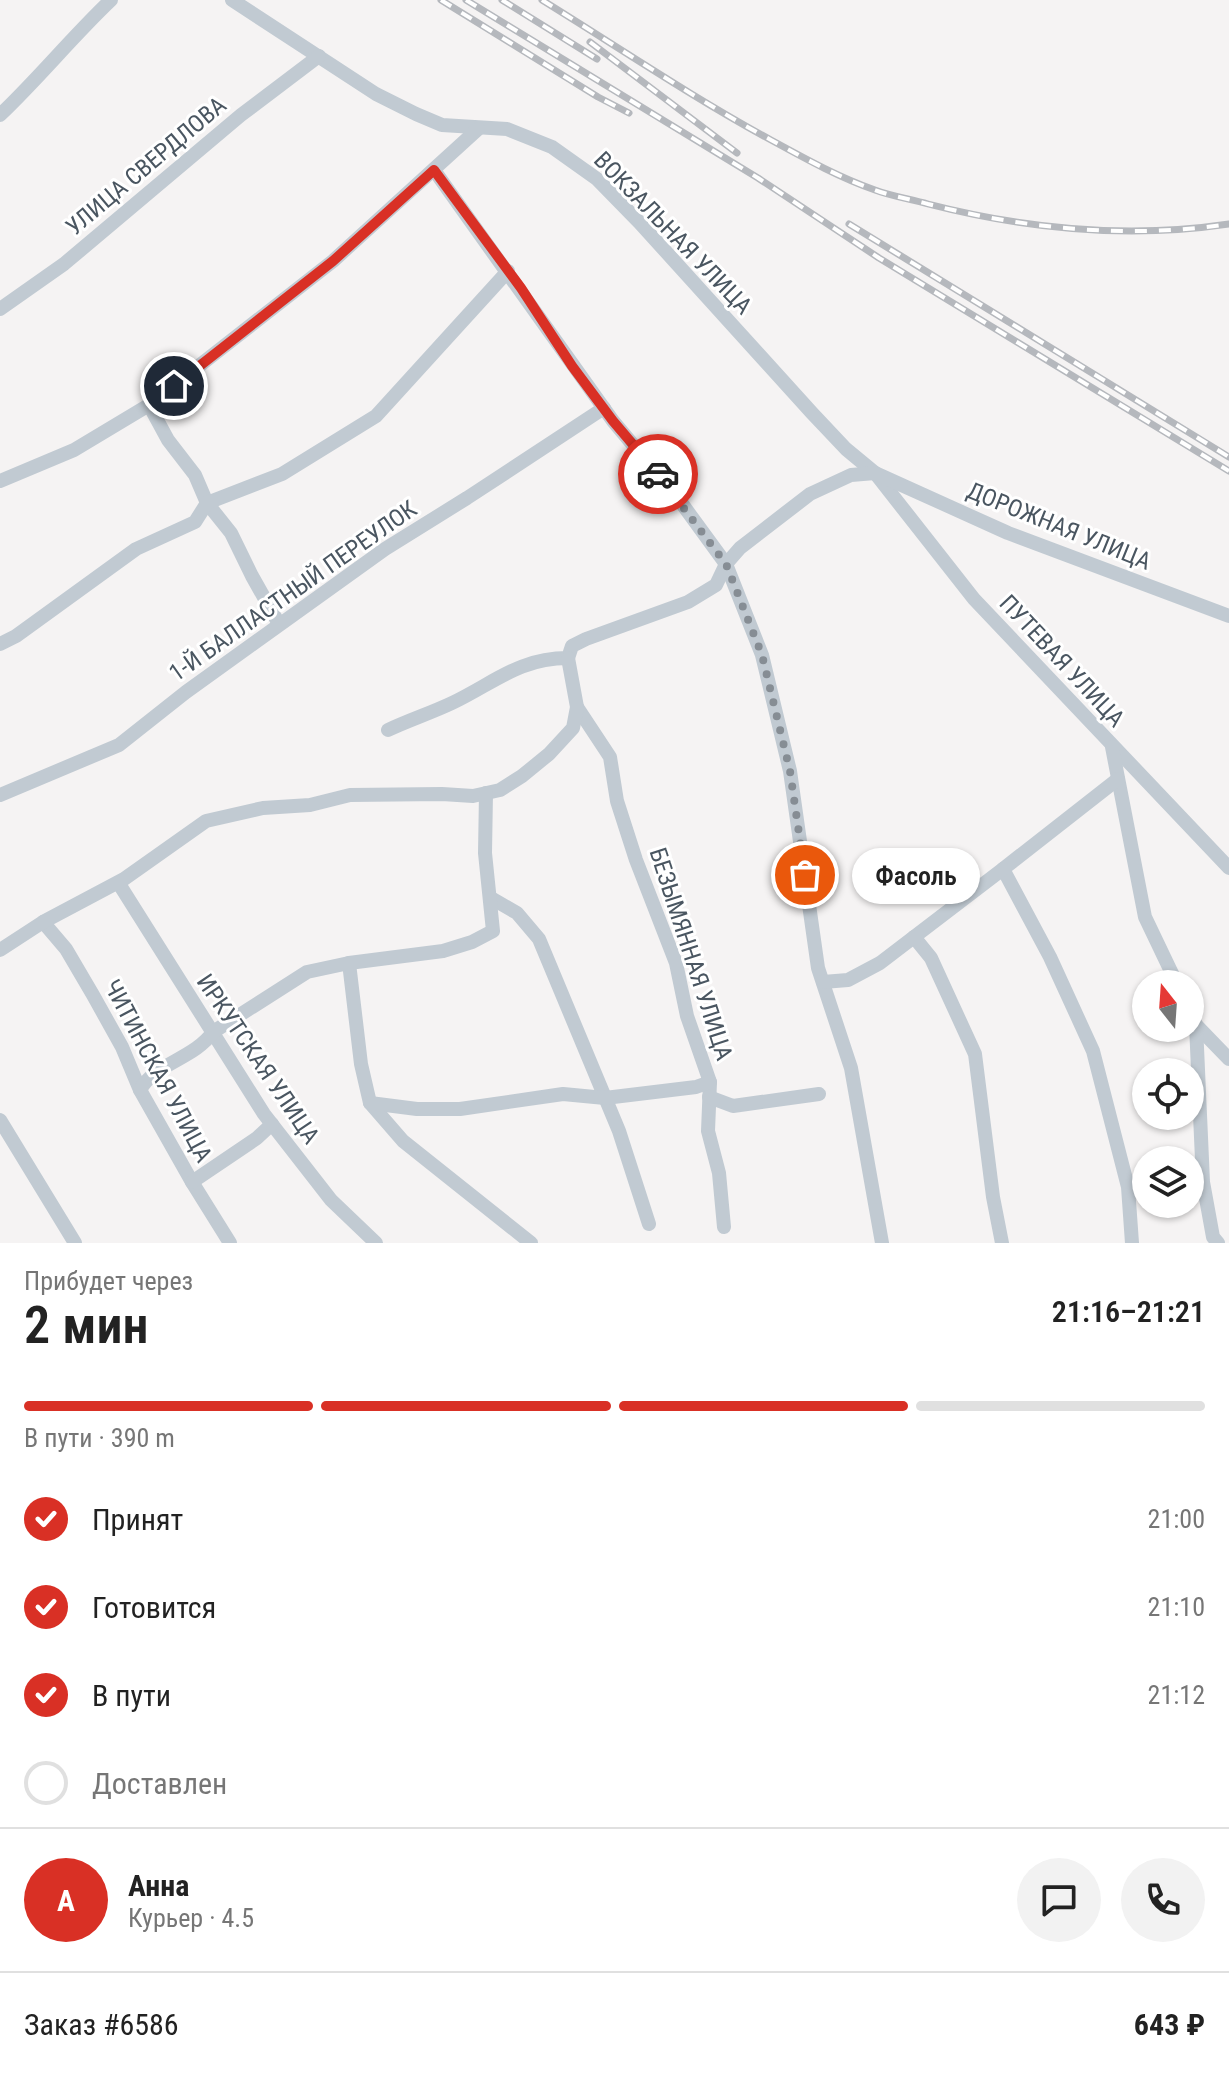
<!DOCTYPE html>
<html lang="ru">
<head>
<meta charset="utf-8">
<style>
  body { margin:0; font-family:"Roboto Condensed",sans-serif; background:#f2f2f2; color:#222; height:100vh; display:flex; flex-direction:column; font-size:30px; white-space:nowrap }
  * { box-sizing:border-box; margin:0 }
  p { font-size:26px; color:#767676 }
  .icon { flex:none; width:44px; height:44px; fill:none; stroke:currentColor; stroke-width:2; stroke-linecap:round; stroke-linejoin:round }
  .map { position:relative; height:1243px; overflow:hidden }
  .sheet { display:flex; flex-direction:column; background:#fff; flex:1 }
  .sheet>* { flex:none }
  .needle { width:52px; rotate:343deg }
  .controls { position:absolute; left:1132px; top:970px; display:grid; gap:16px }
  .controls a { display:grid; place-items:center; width:72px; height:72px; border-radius:50%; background:#fff; box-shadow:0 2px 6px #0004; font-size:40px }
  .pin { position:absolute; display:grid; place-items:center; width:68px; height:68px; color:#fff; margin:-34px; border:4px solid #fff; border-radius:50%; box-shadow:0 2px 8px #0007 }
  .courier { position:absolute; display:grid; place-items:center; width:80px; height:80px; margin:-40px; border:6px solid #d93025; border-radius:50%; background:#fff; color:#222; box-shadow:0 2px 10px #0007 }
  .bubble { position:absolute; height:56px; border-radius:28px; background:#fff; box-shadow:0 2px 6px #0004; font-size:26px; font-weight:600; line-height:56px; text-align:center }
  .overview em { font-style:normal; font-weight:600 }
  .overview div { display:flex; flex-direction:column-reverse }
  .overview { display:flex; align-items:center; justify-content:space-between; height:136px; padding:0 24px }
  h1 { font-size:52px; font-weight:600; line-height:60px }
  .bar { display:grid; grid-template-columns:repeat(4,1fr); gap:12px 8px; align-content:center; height:96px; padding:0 24px }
  .bar i { height:10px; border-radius:6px; background:#e0e0e0 }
  .bar .on { background:#d93025 }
  .bar p { grid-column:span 4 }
  .line { display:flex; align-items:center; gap:20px; padding:0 24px; border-top:2px solid #e0e0e0 }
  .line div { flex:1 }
  .round { display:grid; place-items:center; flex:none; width:84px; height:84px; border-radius:42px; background:#f2f2f2 }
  ol { padding:0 24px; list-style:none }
  li { display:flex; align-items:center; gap:24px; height:88px }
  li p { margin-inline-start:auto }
  li .icon { padding:8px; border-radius:50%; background:#d93025; color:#fff; stroke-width:4 }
  li:last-child { color:#767676 }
  li i { width:44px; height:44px; border:4px solid #e0e0e0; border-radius:50% }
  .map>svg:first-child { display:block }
</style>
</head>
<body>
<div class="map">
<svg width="1229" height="1243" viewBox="0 0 1229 1243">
  <rect width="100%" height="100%" fill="#f5f3f3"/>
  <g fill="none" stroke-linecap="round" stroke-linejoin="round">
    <g stroke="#c1cad2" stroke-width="14">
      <path d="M232,0L376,94L416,114L442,125L507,129L552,147L597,179L639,222L812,413L846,449L875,473L974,599L1229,868"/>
      <path d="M0,115C39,78 72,37 111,0"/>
      <path d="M434,170L613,421L680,501L726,564L762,655L790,771L818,968L851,1068L882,1243"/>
      <path d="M0,309L64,264L241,115L319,56"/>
      <path d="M149,405L168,440L195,475L207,503L231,533L252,576L279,624"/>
      <path d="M0,481L74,450L149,405L333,261L478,129"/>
      <path d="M0,644L16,636L136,549L195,522L207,503L282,474L376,416L508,271"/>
      <path d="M577,707L610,757L617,801L636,860L676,963L687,1016L710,1082L708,1131L719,1173L724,1227"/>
      <path d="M388,730C409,720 431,713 452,703C494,683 519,658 568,658L572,646L586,639L688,602L716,585L726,564L740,548L810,494L851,475L875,473L1008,533L1229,616"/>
      <path d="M1112,747L1145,917L1177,984"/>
      <path d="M1118,779L1003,869L1050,957L1093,1051L1128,1187L1132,1243"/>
      <path d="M0,795L119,745L186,692L385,549L467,498L604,408"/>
      <path d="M121,887L264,1114L331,1200L376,1243"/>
      <path d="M491,898L517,913L539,939L619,1131L649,1224"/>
      <path d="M43,922L66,949L93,995L122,1047L140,1090L192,1182L230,1243"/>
      <path d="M914,937L931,958L975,1054L993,1197L1002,1243"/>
      <path d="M0,950L43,922L124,879L206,821L263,808L310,805L350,795L442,794L473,796L500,790L522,776L549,754L573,728L577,707L568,658"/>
      <path d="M349,963L361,1064L370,1103L403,1141L531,1243"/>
      <path d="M823,982L848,980L880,963L1003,869"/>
      <path d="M1190,1012L1196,1025L1229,1059"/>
      <path d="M1196,1025L1203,1182L1213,1237L1218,1243"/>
      <path d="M140,1090C155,1063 194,1059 213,1032L307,972L349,963L443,951L472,942L493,931L485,853L486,793"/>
      <path d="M709,1097L733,1106L819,1094"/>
      <path d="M370,1103L417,1109H460L563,1094L605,1098L696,1087L710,1082"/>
      <path d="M0,1120L75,1243"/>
      <path d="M192,1182L257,1138L272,1124"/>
    </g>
    <defs>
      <g id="rail">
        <path d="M441,0L598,97L629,113"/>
        <path d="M466,0L758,178L879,258L1229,471"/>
        <path d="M502,0L597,59"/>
        <path d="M542,0C618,47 692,97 771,140C804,158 838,177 875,190C891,196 910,199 928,204C1026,229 1128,239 1229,224"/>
        <path d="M590,42L737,153"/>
        <path d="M849,224L1229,457"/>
      </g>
    </defs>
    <use href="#rail" stroke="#b5b8bd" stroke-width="7"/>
    <use href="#rail" stroke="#fff" stroke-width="4" stroke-dasharray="12" stroke-linecap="butt"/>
  </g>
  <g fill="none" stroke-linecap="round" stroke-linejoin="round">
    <path stroke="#868d94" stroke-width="8" stroke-dasharray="0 14.4" d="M658,474L726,564L762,655L790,771L805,875"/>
    <path stroke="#d93025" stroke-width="10" d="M174,386L333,261L434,170L521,288L572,366L613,421L658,474"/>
  </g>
  <g text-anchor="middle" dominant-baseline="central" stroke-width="6" stroke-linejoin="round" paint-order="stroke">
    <g font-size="24" fill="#4a5661" stroke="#fff">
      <text transform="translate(146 166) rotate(-40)">УЛИЦА СВЕРДЛОВА</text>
      <text transform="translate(673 233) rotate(46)">ВОКЗАЛЬНАЯ УЛИЦА</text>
      <text transform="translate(1059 526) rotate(22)">ДОРОЖНАЯ УЛИЦА</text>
      <text transform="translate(293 591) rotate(-35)">1-Й БАЛЛАСТНЫЙ ПЕРЕУЛОК</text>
      <text transform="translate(1062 661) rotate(47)">ПУТЕВАЯ УЛИЦА</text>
      <text transform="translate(691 954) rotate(72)">БЕЗЫМЯННАЯ УЛИЦА</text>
      <text transform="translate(258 1059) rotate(56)">ИРКУТСКАЯ УЛИЦА</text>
      <text transform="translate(158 1071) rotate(62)">ЧИТИНСКАЯ УЛИЦА</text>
    </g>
  </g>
</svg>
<div class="controls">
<a><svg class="needle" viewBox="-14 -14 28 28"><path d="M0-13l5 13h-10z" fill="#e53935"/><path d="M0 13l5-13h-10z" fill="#767676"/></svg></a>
<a><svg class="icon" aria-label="locate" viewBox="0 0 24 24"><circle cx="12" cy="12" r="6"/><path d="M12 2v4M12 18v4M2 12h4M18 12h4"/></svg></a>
<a><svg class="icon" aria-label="layers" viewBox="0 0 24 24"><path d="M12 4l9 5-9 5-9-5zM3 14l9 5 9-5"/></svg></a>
</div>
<div class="pin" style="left:805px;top:875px;background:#ea580c"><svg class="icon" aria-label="bag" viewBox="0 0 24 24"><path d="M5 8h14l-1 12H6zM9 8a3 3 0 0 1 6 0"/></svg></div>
<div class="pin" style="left:174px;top:386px;background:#1f2937"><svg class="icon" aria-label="home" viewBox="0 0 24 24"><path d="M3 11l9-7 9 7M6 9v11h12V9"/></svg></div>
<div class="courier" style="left:658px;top:474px"><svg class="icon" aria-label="car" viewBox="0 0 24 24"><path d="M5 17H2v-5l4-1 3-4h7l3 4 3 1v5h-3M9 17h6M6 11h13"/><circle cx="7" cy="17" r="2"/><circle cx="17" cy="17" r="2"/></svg></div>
<div class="bubble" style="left:852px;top:848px;width:128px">Фасоль</div>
</div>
<section class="sheet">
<div class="overview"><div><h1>2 мин</h1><p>Прибудет через</p></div><em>21:16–21:21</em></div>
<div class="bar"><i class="on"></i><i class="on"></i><i class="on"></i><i></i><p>В пути · 390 m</p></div>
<ol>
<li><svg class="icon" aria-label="check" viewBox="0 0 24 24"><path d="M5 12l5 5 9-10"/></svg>Принят<p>21:00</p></li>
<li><svg class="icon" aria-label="check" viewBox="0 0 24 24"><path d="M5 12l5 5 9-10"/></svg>Готовится<p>21:10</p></li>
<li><svg class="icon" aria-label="check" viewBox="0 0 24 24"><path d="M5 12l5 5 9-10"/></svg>В пути<p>21:12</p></li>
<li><i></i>Доставлен</li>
</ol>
<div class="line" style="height:144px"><b class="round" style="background:#d93025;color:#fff">А</b><div><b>Анна</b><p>Курьер · 4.5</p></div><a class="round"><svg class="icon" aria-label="chat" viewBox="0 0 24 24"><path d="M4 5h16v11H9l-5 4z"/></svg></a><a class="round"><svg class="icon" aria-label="phone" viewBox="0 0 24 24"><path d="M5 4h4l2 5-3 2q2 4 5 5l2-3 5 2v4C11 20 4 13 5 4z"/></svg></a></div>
<div class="line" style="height:104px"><div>Заказ #6586</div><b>643 ₽</b></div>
</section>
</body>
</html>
